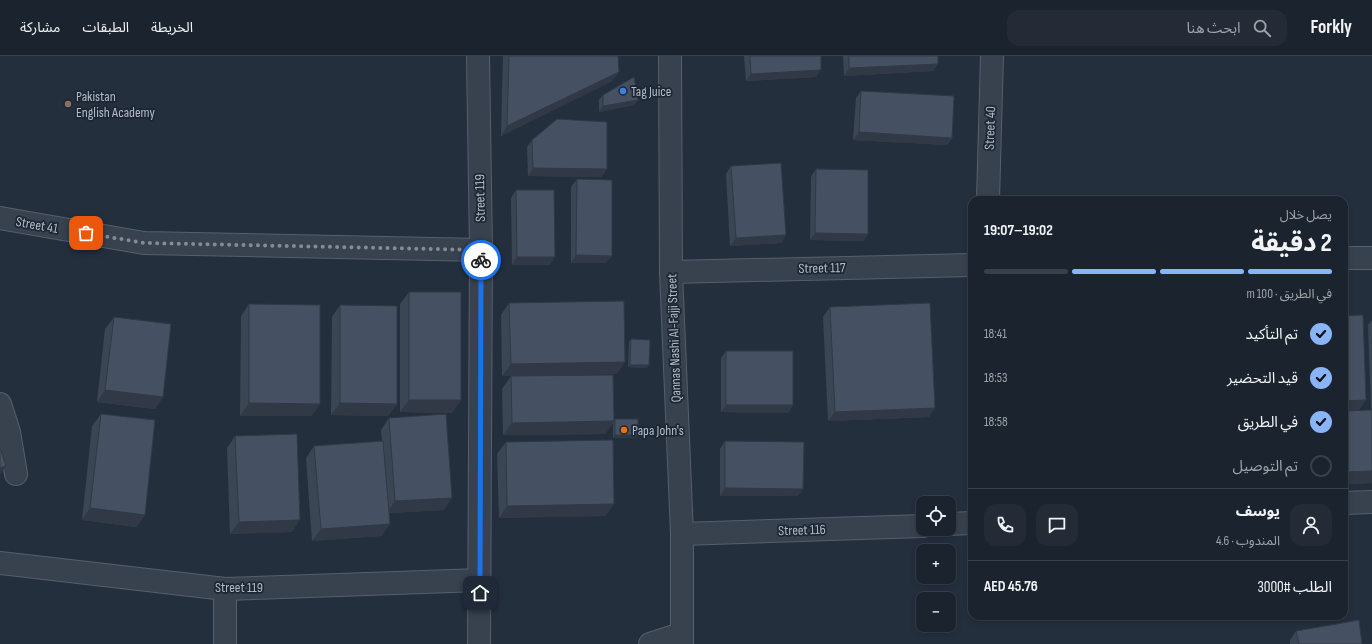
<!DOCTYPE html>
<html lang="ar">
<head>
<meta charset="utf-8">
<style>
  body { margin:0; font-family:"Sofia Sans Condensed","Noto Sans Arabic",sans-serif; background:#242b36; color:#f1f3f6; direction:rtl; height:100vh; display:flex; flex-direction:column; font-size:15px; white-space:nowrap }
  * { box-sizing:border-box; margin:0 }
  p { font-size:13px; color:#a0a4aa }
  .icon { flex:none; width:22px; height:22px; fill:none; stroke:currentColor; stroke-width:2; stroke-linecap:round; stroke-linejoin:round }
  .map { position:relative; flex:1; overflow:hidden; direction:ltr }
  .drawer { position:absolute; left:968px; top:140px; width:380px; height:424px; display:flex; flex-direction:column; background:#1b232e; border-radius:12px; box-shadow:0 2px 6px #0003,0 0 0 1px #39404a; direction:rtl }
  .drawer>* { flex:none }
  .fabs { position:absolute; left:916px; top:440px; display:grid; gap:8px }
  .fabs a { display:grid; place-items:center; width:40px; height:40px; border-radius:8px; background:#1b232e; box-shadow:0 2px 6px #0003,0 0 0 1px #39404a; font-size:20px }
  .pin { position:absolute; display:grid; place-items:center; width:34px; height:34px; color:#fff; margin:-17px; border-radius:8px; box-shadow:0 2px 6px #0006 }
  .courier { position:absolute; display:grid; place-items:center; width:40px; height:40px; margin:-20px; border:3px solid #1a73e8; border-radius:50%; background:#fff; color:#222; box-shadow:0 1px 5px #0007 }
  .summary em { font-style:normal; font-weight:700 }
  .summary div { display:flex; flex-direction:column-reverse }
  .summary { display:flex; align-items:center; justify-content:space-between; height:68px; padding:0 16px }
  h1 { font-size:26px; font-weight:700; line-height:30px }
  .bar { display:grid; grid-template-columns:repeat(4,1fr); gap:6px 4px; align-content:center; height:48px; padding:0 16px }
  .bar i { height:5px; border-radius:3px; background:#39404a }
  .bar .selected { background:#8ab4f8 }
  .bar p { grid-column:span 4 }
  .line { display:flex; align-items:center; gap:10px; padding:0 16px; border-top:1px solid #39404a }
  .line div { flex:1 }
  .round { display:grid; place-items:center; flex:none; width:42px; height:42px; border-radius:12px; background:#242b36 }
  ol { padding:0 16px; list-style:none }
  li { display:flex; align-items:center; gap:12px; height:44px }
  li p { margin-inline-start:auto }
  li .icon { padding:4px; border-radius:50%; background:#8ab4f8; color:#111; stroke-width:4 }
  li:last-child { color:#a0a4aa }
  li i { width:22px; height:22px; border:2px solid #39404a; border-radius:50% }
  header { display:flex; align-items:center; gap:24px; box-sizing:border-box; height:56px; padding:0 20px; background:#1b232e; border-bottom:1px solid #39404a }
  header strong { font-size:19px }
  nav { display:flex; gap:22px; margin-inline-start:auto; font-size:14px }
  .search { width:280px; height:36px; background:#242b36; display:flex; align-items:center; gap:10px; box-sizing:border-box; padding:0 14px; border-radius:12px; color:#a0a4aa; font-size:15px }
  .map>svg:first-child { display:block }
</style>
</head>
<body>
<header>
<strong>Forkly</strong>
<div class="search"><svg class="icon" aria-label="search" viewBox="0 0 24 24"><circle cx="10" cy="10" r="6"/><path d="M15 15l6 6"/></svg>ابحث هنا</div>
<nav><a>الخريطة</a><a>الطبقات</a><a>مشاركة</a></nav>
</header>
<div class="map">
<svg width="1372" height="588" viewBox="0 0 1372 588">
  <rect width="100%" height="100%" fill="#242f3e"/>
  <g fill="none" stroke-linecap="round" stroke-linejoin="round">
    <defs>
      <g id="minor">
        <path d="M478,0L481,194L479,588"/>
        <path d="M670,0L671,216L682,478V588"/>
        <path d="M988,144L992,0"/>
        <path d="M0,162L144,187L481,194"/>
        <path d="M1344,202H1372"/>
        <path d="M671,216L972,209"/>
        <path d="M0,348L9,376L16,418"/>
        <path d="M1344,447L1372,446"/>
        <path d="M949,468L972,467"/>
        <path d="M682,478L923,470"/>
        <path d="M0,507L225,533L480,524"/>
        <path d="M225,533V588"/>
        <path d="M650,588L681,578"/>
      </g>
    </defs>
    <use href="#minor" stroke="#565f6c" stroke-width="24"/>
    <use href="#minor" stroke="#38414e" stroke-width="22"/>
  </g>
  <g fill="#3b4654">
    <path d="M503,0H618L619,16L612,25L501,80Z"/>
    <path d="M744,0H821L816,21L746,25Z"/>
    <path d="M843,0H938L933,15L844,20Z"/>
    <path d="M861,35L952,82L947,89L853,84L856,42Z"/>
    <path d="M603,39L638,44L634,49L599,56V44Z"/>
    <path d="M532,84L602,121L528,120L527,91Z"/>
    <path d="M731,110L786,179L781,187L730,190L726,118Z"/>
    <path d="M816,113L868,178L863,185L810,184L811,121Z"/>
    <path d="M577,123L606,207H571V131Z"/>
    <path d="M516,134L550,209H512L511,142Z"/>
    <path d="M409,236L452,357L400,356V248Z"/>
    <path d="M509,247L617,318L502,320L501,259Z"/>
    <path d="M249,248L320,348L311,360H240L241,260Z"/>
    <path d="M340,249L397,348L388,360L331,359L332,261Z"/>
    <path d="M830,251L929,361L828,365L823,261Z"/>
    <path d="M1344,260L1366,344L1358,355L1371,354L1368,269L1372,264V427L1344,428Z"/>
    <path d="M114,261L163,341L155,353L97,346L105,273Z"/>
    <path d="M631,283L647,312L628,311L629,286Z"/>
    <path d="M726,295L793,349L788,357L721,356V302Z"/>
    <path d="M511,320L614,364L615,363L636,382H613V367L605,378L503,379L502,333Z"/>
    <path d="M101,358L145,459L136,471L82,464L92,370Z"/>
    <path d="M389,362L444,454L389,457L390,468L381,480L312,485L306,402L314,390L382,385L381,374Z"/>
    <path d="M235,380L292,476L230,478L227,392Z"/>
    <path d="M725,385L798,440H720V393Z"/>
    <path d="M506,386L614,448L605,460L499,462L497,398Z"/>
    <path d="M1296,575L1362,588H1290V584Z"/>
  </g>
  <g fill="#303945">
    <path d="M938,8L933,15L844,20L849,12Z"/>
    <path d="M821,14L816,21L746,25L751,18Z"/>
    <path d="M619,16L612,25L501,80L507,70Z"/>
    <path d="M638,44L634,49L599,56L603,50Z"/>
    <path d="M859,76L952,82L947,89L853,84Z"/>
    <path d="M533,112L607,113L602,121L528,120Z"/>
    <path d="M815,177L868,178L863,185L810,184Z"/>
    <path d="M786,179L781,187L730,190L736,182Z"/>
    <path d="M576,199L612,200L606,207H571Z"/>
    <path d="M517,201H555L550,209H512Z"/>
    <path d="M625,306L617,318L502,320L511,308Z"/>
    <path d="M630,309H649L647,312L628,311Z"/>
    <path d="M105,334L163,341L155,353L97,346Z"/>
    <path d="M409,344H461L452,357L400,356Z"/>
    <path d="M1366,344L1357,356L1344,357V345Z"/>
    <path d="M249,347L320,348L311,360H240Z"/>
    <path d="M340,347L397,348L388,360L331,359Z"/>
    <path d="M726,349H793L788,357L721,356Z"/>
    <path d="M935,352L929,361L828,365L835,356Z"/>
    <path d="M614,365L605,378L503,379L512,367Z"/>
    <path d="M615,379H638L636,382H613Z"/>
    <path d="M6,410L0,419V412Z"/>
    <path d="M1372,415V427L1344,428V416Z"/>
    <path d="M725,432L803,433L798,440H720Z"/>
    <path d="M452,442L444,454L387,457L395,445Z"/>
    <path d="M614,448L605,460L499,462L507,450Z"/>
    <path d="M90,452L145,459L136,471L82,464Z"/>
    <path d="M300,464L292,476L230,478L239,466Z"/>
    <path d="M390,468L381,480L312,485L321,473Z"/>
  </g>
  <g fill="#455162" stroke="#303945">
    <path d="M509,0H618L619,16L507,70Z"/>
    <path d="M750,0H821V14L751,18Z"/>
    <path d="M849,0H938V8L849,12Z"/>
    <path d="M634,21L638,44L603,50V39Z"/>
    <path d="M861,35L954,40L952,82L859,76Z"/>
    <path d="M557,63L607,66V113L533,112L532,84Z"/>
    <path d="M781,107L786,179L736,182L731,110Z"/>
    <path d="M816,113L868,114V178L815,177Z"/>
    <path d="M577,123L612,124V200L576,199Z"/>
    <path d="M516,134H554L555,201H517Z"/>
    <rect x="409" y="236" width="52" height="108"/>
    <path d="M624,245L625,306L511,308L509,247Z"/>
    <path d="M930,247L935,352L835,356L830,251Z"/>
    <path d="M249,248L320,249V348L249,347Z"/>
    <path d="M340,249L397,250V348L340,347Z"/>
    <path d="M1363,259L1366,344L1344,345V260Z"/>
    <path d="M114,261L171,268L163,341L105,334Z"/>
    <path d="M631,283L650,284L649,309H630Z"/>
    <rect x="726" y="295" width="67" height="54"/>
    <path d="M613,319L614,365L512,367L511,320Z"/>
    <path d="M1372,354V415L1344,416V355Z"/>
    <path d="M101,358L155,364L145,459L90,452Z"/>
    <path d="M446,358L452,442L395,445L389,362Z"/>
    <rect x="615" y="363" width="23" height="16"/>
    <path d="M297,378L300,464L239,466L235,380Z"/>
    <path d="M613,384L614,448L507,450L506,386Z"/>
    <path d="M383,385L390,468L321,473L314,390Z"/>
    <path d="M725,385L804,386L803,433L725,432Z"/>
    <path d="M0,391L6,410L0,412Z"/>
    <path d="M1359,564L1362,588H1299L1296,575Z"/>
  </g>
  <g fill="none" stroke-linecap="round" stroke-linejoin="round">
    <path stroke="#828b98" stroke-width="4" stroke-dasharray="0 7.2" d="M86,177L144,187L481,194V204"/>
    <path stroke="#1a73e8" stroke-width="5" d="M480,537L481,204"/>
  </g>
  <circle fill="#3f7fe0" stroke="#1d2633" stroke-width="1.5" cx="623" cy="35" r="4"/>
  <circle fill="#8d6e63" stroke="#1d2633" stroke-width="1.5" cx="68" cy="48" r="4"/>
  <circle fill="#e8710a" stroke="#1d2633" stroke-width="1.5" cx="624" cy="374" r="4"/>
  <g text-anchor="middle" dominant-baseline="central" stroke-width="3.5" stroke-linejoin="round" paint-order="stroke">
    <g font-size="14" fill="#b4bcc9" stroke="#1d2633" text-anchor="start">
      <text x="631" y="35">Tag Juice</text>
      <text x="76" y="40">Pakistan<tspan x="76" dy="16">English Academy</tspan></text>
      <text x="632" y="374">Papa John's</text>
    </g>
    <g font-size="14" fill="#b4bcc9" stroke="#1d2633">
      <text transform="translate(990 72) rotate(-88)">Street 40</text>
      <text transform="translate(480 142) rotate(-91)">Street 119</text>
      <text transform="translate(37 169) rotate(10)">Street 41</text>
      <text transform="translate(822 212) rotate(-1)">Street 117</text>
      <text transform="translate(674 282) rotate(-92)">Qannas Nashi Al-Fajji Street</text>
      <text transform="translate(802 474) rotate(-2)">Street 116</text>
      <text x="239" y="531">Street 119</text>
    </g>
  </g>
</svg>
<div class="fabs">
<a><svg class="icon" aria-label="locate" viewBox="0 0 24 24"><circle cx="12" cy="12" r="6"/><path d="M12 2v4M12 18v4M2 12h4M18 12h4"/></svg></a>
<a>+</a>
<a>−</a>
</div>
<div class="pin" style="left:86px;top:177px;background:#ea580c"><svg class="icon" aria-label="bag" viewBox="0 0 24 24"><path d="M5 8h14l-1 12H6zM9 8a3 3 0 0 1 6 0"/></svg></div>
<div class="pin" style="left:480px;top:537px;background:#1f2937"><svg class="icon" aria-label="home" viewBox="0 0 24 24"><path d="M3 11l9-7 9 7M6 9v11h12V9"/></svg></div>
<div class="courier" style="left:481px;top:204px"><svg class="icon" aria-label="bike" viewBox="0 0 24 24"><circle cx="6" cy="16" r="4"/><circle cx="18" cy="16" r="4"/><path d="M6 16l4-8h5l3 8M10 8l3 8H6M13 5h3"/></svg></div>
<section class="drawer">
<div class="summary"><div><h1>2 دقيقة</h1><p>يصل خلال</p></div><em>19:02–19:07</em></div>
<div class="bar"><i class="selected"></i><i class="selected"></i><i class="selected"></i><i></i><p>في الطريق · 100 m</p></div>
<ol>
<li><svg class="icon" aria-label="check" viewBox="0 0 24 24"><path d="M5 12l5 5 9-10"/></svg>تم التأكيد<p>18:41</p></li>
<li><svg class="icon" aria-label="check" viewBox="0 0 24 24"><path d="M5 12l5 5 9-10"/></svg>قيد التحضير<p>18:53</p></li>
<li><svg class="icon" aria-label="check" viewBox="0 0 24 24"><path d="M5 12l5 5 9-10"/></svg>في الطريق<p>18:58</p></li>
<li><i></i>تم التوصيل</li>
</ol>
<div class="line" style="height:72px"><a class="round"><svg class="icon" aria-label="person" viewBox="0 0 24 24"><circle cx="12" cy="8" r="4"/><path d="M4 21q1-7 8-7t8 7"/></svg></a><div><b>يوسف</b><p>المندوب · 4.6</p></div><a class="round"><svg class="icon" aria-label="chat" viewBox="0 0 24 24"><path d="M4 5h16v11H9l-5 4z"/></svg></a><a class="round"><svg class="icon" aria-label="phone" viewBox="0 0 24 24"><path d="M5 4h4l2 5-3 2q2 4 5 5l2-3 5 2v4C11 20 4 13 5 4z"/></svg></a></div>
<div class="line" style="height:52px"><div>الطلب #3000</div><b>AED 45.76</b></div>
</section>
</div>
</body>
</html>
